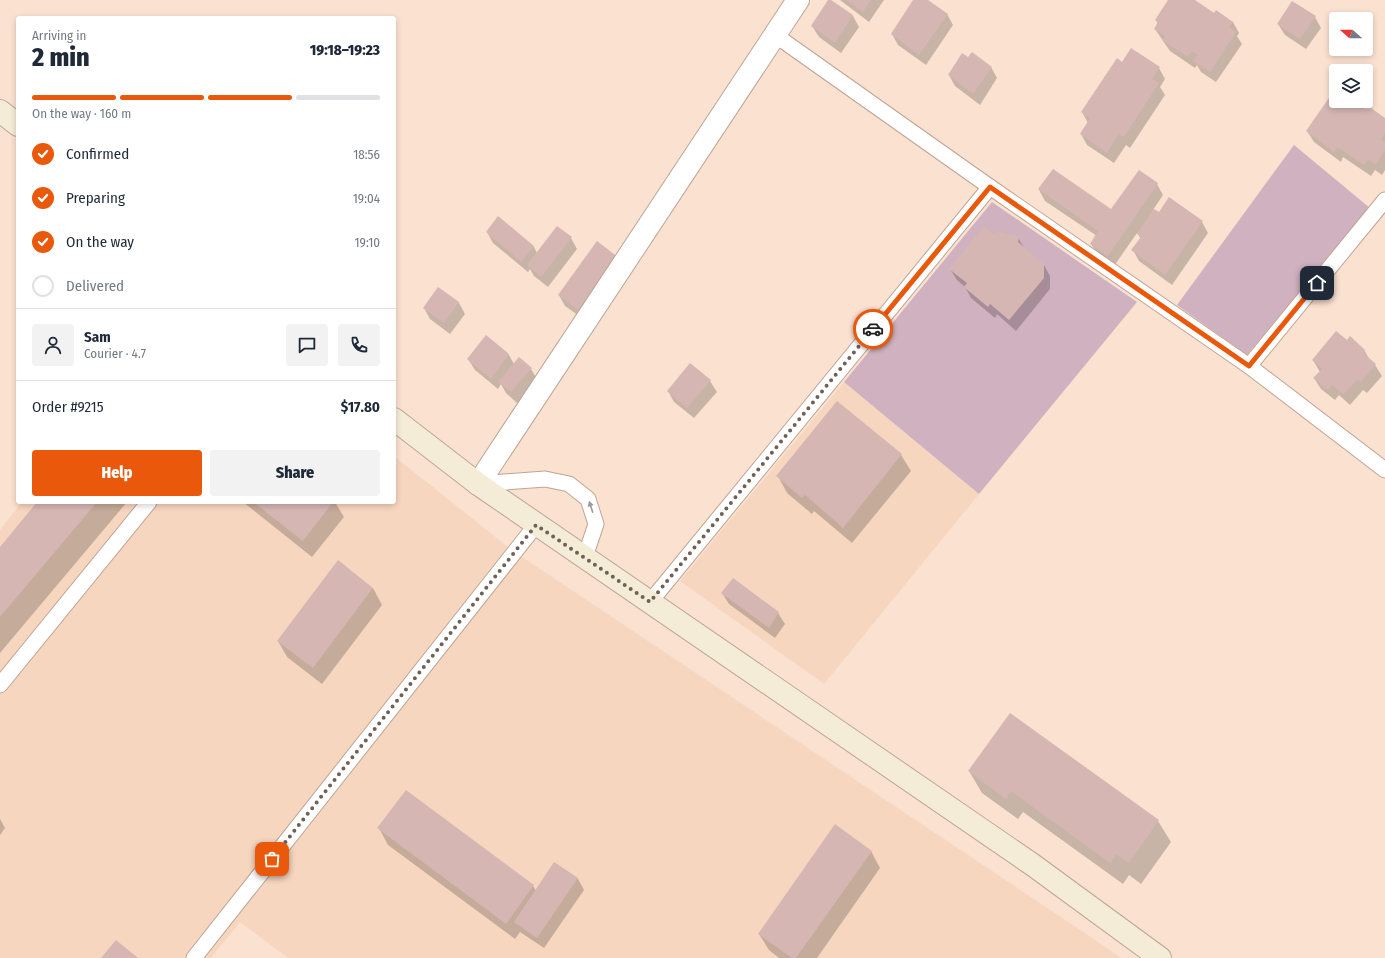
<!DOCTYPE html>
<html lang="en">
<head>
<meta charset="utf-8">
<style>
  body { margin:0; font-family:"Fira Sans Condensed",sans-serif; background:#f2f2f3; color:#1f2937; height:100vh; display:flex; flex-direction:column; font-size:15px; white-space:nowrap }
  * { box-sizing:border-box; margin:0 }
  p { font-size:13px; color:#747a83 }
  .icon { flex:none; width:22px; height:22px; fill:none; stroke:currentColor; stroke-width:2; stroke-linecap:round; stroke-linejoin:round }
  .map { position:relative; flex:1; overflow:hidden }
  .panel { position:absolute; left:16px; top:16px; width:380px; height:488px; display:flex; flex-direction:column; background:#fff; border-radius:4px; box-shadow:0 2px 6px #0003 }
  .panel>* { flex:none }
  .needle { width:26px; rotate:291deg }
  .fabs { position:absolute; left:1329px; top:12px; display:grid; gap:8px }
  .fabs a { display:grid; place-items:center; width:44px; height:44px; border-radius:4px; background:#fff; box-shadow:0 2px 6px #0003; font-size:20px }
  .pin { position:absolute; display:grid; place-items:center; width:34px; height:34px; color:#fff; margin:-17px; border-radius:8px; box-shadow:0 2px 6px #0006 }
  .courier { position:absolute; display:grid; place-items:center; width:40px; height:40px; margin:-20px; border:3px solid #ea580c; border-radius:50%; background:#fff; color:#222; box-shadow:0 1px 5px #0007 }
  .summary em { font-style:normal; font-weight:800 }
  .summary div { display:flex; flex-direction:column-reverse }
  .summary { display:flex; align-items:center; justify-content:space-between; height:68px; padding:0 16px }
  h1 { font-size:26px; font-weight:800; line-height:30px }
  .bar { display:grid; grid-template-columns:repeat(4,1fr); gap:6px 4px; align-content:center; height:48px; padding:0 16px }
  .bar i { height:5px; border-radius:3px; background:#e0e1e3 }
  .bar .on { background:#ea580c }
  .bar p { grid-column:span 4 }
  .line { display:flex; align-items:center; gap:10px; padding:0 16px; border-top:1px solid #e0e1e3 }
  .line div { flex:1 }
  .round { display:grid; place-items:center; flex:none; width:42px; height:42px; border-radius:4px; background:#f2f2f3 }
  ol { padding:0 16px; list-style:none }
  li { display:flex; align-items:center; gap:12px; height:44px }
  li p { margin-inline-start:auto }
  li .icon { padding:4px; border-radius:50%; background:#ea580c; color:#fff; stroke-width:4 }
  li:last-child { color:#747a83 }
  li i { width:22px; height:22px; border:2px solid #e0e1e3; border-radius:50% }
  .primary-button { display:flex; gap:8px; margin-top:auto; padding:8px 16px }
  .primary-button a { flex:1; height:46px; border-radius:4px; background:#ea580c; color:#fff; font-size:16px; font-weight:800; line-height:46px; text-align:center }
  .primary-button a+a { background:#f2f2f3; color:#1f2937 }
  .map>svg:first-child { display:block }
</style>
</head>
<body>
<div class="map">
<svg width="1385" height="958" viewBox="0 0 1385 958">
  <rect width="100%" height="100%" fill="#fbe1d0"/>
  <g fill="#f7d6c0">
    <path d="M844,382L979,494L824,684L680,581Z"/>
    <path d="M394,456L513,551L1094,939L1121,958H288L240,922L211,958H0V530L22,502H394Z"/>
  </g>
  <g fill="#d0b1bf">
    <path d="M1294,145L1370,208L1247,355L1177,305Z"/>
    <path d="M992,202L1137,302L979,494L844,382Z"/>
  </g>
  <g fill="#0003">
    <path d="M829,0L853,16L859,27L841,53L819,37L812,26Z"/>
    <path d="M840,0H884L869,22Z"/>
    <path d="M915,0H927L947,14L953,25L926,65L898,45L892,34Z"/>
    <path d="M1169,0H1193L1215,14L1233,22L1239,33L1237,36L1242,44L1216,82L1201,72L1197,65L1195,68L1170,51L1155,29L1158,24L1156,20Z"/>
    <path d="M1315,17L1321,28L1306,49L1285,35L1278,24Z"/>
    <path d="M969,58L991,67L997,78L980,105L955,86L949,75Z"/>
    <path d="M1159,68L1165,79L1160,87L1165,95L1130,148L1126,145L1114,163L1087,145L1081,134L1088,123L1082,112Z"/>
    <path d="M1336,101L1348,109L1361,103L1365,110L1385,119V170L1382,175L1375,170L1371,176L1343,157L1341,162L1314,142L1307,131Z"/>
    <path d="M1157,184L1163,195L1153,210L1159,214L1202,222L1208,233L1172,285L1139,261L1133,250L1141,239L1137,233L1114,266L1098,255L1091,244L1097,236L1045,201L1039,190L1111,211Z"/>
    <path d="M498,218L534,247L537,253L571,238L577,249L548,287L534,276L530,269L528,272L493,243L487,232Z"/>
    <path d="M994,236L1018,238L1025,249L1044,265L1050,276V289L1016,331L997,314L995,318L971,298L965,287L957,280L950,269Z"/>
    <path d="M625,269L585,320L565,306L559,295Z"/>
    <path d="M438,288L459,303L465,314L450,334L430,319L424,308Z"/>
    <path d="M486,336L509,355L514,364L531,369L537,379L517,403L506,393L501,384L498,389L475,370L468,359Z"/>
    <path d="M1347,342L1364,350L1370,360L1375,365L1382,376L1367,393L1363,390L1350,405L1339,395L1335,400L1321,389L1314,378L1320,372L1313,360Z"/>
    <path d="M690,364L710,381L717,392L694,418L674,402L668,391Z"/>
    <path d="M901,455L911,471L852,543L814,511L812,514L787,493L778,476Z"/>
    <path d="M39,502H127L0,653V548Z"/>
    <path d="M243,502H335L344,517L312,557Z"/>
    <path d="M733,580L778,613L785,624L775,638L729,604L722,593Z"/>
    <path d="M373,588L382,605L322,684L287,657L278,641Z"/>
    <path d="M1011,714L1158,821L1171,842L1141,884L1129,875L1123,884L1023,812L1018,819L982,793L969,771Z"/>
    <path d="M0,819L5,828L0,835Z"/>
    <path d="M379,828L533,886L536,891L555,863L578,879L584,890L544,948L520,932L515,939L388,845Z"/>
    <path d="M871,851L880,868L817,958H779L769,950L759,934Z"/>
  </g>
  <g fill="#d5b6b3">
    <path d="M828,0H831L853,15L835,43L811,26Z"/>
    <path d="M846,0H871L863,12Z"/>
    <path d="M913,0H928L948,14L919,55L891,34Z"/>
    <path d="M1168,0H1195L1214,13L1216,10L1233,22L1229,27L1236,32L1210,72L1193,61L1198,55L1192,51L1188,57L1162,40L1165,36L1154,29L1158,22L1155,20Z"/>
    <path d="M1292,1L1316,16L1300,39L1277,24Z"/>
    <path d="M1131,48L1160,67L1152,79L1159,83L1124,137L1119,134L1107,153L1080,134L1090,118L1081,112L1117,58L1122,62Z"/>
    <path d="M972,52L992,67L973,94L948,75L962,53L968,57Z"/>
    <path d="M1331,95L1336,99V101H1338L1347,108L1348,101L1361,102V109L1371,108L1385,118V133L1381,140L1385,142V150L1376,164L1368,160L1364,165L1337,147L1334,152L1306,131Z"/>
    <path d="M1053,169L1111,209L1139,170L1158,183L1108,256L1090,244L1098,231L1038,189Z"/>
    <path d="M1169,197L1203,221L1165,275L1131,250L1141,237L1137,233L1154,209L1159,212Z"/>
    <path d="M498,216L534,246L521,262L486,232Z"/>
    <path d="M557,226L572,237L541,277L527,265Z"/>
    <path d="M984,226L994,234L997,231L1019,237L1018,242L1044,264V278L1009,320L990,304L988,307L964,287L967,283L949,269Z"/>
    <path d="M597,241L619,258L578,310L558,295Z"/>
    <path d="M438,287L459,302L444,323L423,308Z"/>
    <path d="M1336,331L1347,340L1350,336L1365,350L1363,353L1376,364L1361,382L1357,380L1343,394L1332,385L1328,390L1313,378L1322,369L1312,360Z"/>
    <path d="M486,335L509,354L491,379L467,359Z"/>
    <path d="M519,357L532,368L511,392L498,382Z"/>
    <path d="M690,363L711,380L687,408L667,391Z"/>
    <path d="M837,401L902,454L843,528L805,495L802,498L776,476Z"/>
    <path d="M37,502H97L0,617V547Z"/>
    <path d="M253,502H333L303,541Z"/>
    <path d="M338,560L373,588L313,668L277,641Z"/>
    <path d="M733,578L779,612L769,628L721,593Z"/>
    <path d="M1010,713L1159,820L1129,863L1116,854L1110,863L1011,791L1006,799L968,771Z"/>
    <path d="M406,790L534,885L506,924L377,828Z"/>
    <path d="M835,824L872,851L796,958H792L758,934Z"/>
    <path d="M554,862L578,878L537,938L514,922Z"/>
    <path d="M116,940L138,958H101Z"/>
  </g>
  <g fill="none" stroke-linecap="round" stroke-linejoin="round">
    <defs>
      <g id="lane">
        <path d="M775,35L990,187L1249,366L1385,470"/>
        <path d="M1249,366L1385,200"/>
        <path d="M478,484L545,479L569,484L588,499L596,524L585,557"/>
        <path d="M650,602L990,187"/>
        <path d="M0,685L149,502"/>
        <path d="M194,958L536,525"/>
      </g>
      <path id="street" d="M478,484L798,0"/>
      <g id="secondary">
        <path d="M0,111L18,125"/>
        <path d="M394,419L478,484L1033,865L1160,958"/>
      </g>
    </defs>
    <use href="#lane" stroke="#bea595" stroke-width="17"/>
    <use href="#street" stroke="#bea595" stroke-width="24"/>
    <use href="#secondary" stroke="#bea595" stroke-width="24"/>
    <use href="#lane" stroke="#fff" stroke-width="15"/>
    <use href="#street" stroke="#fff" stroke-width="22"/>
    <use href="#secondary" stroke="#f4ecd6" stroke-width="22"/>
  </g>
  <defs><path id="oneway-solid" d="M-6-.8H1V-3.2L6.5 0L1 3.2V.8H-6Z"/></defs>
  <use fill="#9d9996" href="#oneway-solid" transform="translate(591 507) rotate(-108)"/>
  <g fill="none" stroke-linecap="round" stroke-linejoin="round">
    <path stroke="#706156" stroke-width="4" stroke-dasharray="0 7.2" d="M272,859L536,525L650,602L873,329"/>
    <path stroke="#ea580c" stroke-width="5" d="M873,329L990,187L1249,366L1317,283"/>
  </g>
</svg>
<div class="fabs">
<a><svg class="needle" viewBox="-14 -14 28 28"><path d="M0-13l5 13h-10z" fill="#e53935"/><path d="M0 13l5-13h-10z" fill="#747a83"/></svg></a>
<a><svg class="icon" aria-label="layers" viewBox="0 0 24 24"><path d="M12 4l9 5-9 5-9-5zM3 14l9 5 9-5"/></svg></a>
</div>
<div class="pin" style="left:272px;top:859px;background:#ea580c"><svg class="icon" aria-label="bag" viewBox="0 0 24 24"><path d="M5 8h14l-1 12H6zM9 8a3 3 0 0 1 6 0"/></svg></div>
<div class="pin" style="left:1317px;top:283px;background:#1f2937"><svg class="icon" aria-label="home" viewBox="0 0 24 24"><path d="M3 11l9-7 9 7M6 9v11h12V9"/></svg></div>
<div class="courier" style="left:873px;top:329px"><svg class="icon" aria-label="car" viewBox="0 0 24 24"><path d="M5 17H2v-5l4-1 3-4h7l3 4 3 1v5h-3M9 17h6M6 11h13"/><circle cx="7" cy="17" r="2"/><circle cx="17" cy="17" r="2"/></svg></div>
<section class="panel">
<div class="summary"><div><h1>2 min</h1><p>Arriving in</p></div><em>19:18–19:23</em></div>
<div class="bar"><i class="on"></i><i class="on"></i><i class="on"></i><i></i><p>On the way · 160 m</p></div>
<ol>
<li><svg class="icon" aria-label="check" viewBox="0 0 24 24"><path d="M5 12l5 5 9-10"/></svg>Confirmed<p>18:56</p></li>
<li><svg class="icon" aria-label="check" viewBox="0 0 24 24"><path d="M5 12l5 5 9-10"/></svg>Preparing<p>19:04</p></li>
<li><svg class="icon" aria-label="check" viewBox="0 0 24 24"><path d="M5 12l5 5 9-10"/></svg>On the way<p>19:10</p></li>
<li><i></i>Delivered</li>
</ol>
<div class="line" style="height:72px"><a class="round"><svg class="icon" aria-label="person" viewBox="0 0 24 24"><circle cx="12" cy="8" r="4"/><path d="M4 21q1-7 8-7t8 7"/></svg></a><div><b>Sam</b><p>Courier · 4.7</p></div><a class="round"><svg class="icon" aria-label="chat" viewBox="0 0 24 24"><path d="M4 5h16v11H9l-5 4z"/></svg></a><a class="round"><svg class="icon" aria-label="phone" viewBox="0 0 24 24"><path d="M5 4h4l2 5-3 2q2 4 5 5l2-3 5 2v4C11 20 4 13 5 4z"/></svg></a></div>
<div class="line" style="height:52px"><div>Order #9215</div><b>$17.80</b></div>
<div class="primary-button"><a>Help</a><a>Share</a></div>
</section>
</div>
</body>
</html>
